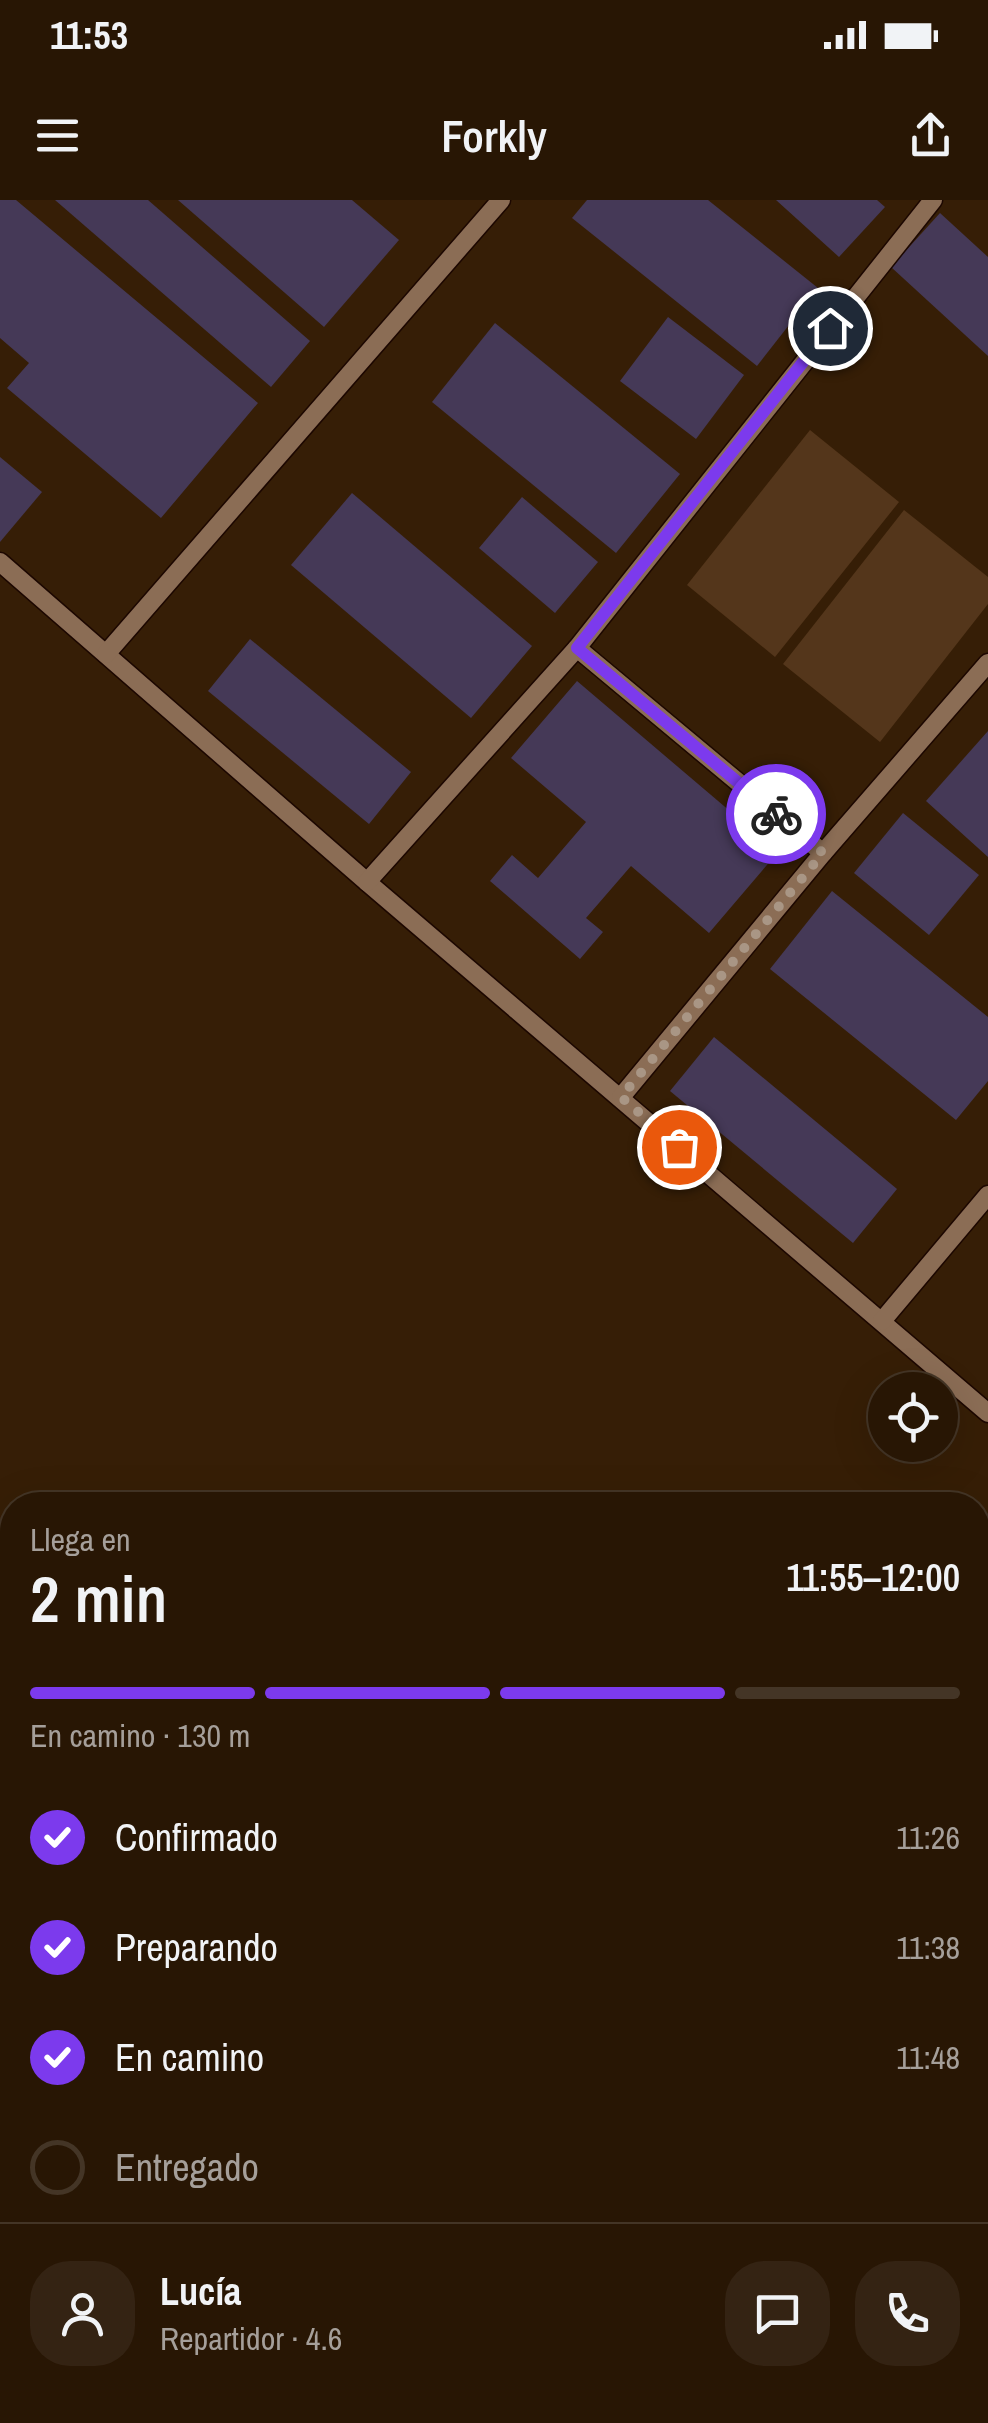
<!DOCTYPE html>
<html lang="es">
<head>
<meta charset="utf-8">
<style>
  body { margin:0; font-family:"Archivo Narrow",sans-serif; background:#342313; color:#f1f3f6; height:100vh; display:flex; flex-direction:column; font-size:38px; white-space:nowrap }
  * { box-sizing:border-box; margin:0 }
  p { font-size:32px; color:#a59f9a }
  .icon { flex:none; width:55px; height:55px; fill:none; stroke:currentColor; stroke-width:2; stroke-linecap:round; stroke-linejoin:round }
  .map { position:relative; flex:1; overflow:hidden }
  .drawer { position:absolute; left:0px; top:1292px; width:990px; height:932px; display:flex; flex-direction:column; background:#281604; border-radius:40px 40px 0 0; box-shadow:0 10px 40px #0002,0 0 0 2px #443526 }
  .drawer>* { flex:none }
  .tools { position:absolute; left:868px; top:1172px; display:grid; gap:20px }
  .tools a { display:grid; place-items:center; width:90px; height:90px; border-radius:50%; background:#281604; box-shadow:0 10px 40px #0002,0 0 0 2px #443526; font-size:50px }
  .pin { position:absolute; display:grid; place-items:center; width:85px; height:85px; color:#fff; margin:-42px; border:5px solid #fff; border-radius:50%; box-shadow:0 2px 10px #0007 }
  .courier { position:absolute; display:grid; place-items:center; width:100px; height:100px; margin:-50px; border:8px solid #7c3aed; border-radius:50%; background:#fff; color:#222; box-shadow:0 2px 12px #0007 }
  .overview em { font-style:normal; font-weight:600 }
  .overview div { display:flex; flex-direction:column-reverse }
  .overview { display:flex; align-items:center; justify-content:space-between; height:170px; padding:0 30px }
  h1 { font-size:65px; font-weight:600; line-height:75px }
  .bar { display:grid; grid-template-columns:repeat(4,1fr); gap:15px 10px; align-content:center; height:120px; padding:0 30px }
  .bar i { height:12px; border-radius:8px; background:#443526 }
  .bar .on { background:#7c3aed }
  .bar p { grid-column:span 4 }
  .line { display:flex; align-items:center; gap:25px; padding:0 30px; border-top:2px solid #443526 }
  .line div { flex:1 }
  .round { display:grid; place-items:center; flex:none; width:105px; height:105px; border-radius:40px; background:#342313 }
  ol { padding:0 30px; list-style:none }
  li { display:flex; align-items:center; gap:30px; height:110px }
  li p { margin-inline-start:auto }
  li .icon { padding:10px; border-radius:50%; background:#7c3aed; color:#fff; stroke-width:4 }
  li:last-child { color:#a59f9a }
  li i { width:55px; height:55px; border:5px solid #443526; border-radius:50% }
  .status { display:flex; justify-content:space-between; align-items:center; height:70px; padding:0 50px; background:#281604; direction:ltr }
  .status svg { height:28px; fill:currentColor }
  header { display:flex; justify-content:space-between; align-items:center; height:130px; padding:0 30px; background:#281604; font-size:45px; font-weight:600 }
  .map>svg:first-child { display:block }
</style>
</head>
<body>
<div class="status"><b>11:53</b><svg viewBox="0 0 49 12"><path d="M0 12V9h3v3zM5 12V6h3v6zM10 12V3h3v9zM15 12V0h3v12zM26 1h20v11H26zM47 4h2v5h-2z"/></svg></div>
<header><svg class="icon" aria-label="menu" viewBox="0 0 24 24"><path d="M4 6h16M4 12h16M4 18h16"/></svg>Forkly<svg class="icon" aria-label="share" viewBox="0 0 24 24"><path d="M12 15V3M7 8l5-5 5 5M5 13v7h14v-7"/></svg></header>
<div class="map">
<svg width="988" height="2223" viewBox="0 0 988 2223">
  <rect width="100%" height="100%" fill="#361e06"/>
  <g fill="#54361b">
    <path d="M810,230L899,302L775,457L687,385Z"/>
    <path d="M904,310L988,377V404L880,542L783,464Z"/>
  </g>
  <g fill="#453957">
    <path d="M0,0H16L258,203L161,318L7,188L29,163L0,138Z"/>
    <path d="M55,0H148L310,141L271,187Z"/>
    <path d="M178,0H352L399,40L324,127Z"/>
    <path d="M587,0H708L818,88L757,166L572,18Z"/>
    <path d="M776,0H877L885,7L839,57Z"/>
    <path d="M940,13L988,57V156L891,67Z"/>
    <path d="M668,117L744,175L696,239L620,181Z"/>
    <path d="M495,123L680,274L616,353L432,202Z"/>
    <path d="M0,257L42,292L0,342Z"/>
    <path d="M352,293L532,446L471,518L291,365Z"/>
    <path d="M522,297L598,362L555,413L479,348Z"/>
    <path d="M250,439L411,572L369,624L208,491Z"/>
    <path d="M577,481L778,652L709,733L631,666L586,718L603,732L580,759L490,681L512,655L538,678L586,622L511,558Z"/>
    <path d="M988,531V657L926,601Z"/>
    <path d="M903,613L979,675L929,735L854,673Z"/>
    <path d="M832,691L988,817V881L956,920L770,769Z"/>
    <path d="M714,837L897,989L853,1043L670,891Z"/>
  </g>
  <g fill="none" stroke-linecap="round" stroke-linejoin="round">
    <defs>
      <g id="lane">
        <path d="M0,362L367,682L988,1213"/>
        <path d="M577,448L823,653"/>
        <path d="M106,454L501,0"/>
        <path d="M367,682L577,448L933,0"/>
        <path d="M621,897L823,653L988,463"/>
        <path d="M882,1121L988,995"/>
      </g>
    </defs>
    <use href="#lane" stroke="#1c0700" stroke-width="21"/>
    <use href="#lane" stroke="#8b6d55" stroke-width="18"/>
  </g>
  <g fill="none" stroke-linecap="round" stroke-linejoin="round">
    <path stroke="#a99685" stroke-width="10" stroke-dasharray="0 18" d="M679,947L621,897L823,653L776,614"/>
    <path stroke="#7c3aed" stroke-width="12" d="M776,614L577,448L830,128"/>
  </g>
</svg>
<div class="tools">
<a><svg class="icon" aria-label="locate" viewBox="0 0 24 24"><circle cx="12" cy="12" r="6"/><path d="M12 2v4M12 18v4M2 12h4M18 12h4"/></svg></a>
</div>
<div class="pin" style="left:679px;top:947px;background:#ea580c"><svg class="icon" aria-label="bag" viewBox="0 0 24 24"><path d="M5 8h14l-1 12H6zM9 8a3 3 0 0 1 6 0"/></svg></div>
<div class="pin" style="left:830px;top:128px;background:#1f2937"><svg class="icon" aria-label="home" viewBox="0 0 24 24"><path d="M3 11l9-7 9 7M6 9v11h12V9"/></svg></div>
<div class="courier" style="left:776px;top:614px"><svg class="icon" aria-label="bike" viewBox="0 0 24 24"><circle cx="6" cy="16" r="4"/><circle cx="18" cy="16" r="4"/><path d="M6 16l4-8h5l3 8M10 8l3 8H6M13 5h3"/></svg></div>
<section class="drawer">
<div class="overview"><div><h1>2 min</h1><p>Llega en</p></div><em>11:55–12:00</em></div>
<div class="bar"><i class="on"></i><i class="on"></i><i class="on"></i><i></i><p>En camino · 130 m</p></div>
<ol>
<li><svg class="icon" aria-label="check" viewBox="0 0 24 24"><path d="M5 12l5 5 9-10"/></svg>Confirmado<p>11:26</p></li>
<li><svg class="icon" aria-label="check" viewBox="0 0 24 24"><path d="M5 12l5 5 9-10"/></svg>Preparando<p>11:38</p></li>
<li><svg class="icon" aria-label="check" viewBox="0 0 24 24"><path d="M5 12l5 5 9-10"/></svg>En camino<p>11:48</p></li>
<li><i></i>Entregado</li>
</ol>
<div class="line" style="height:180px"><a class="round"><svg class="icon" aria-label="person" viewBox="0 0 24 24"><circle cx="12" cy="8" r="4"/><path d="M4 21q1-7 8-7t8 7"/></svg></a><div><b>Lucía</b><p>Repartidor · 4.6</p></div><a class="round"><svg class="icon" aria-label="chat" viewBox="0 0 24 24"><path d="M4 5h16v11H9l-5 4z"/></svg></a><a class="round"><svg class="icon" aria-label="phone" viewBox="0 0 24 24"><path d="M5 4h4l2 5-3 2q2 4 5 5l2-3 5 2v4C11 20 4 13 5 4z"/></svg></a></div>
</section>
</div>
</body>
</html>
